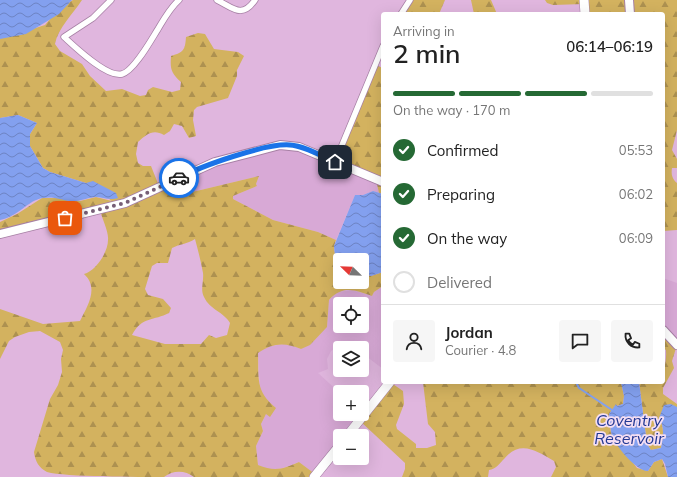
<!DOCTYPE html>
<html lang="en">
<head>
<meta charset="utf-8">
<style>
  body { margin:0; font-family:Mulish,sans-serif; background:#f6f6f6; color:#222; height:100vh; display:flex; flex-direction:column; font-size:15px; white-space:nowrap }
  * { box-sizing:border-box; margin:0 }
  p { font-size:13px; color:#767676 }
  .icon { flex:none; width:22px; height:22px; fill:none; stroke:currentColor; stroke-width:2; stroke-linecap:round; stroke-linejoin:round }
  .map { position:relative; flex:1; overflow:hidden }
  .details { position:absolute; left:381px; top:12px; width:284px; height:372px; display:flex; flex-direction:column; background:#fff; border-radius:4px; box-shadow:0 4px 16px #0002 }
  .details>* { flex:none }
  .needle { width:26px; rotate:293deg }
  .controls { position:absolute; left:333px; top:253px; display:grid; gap:8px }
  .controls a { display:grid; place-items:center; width:36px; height:36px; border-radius:4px; background:#fff; box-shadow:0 4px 16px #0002; font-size:20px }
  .pin { position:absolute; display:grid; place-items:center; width:34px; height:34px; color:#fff; margin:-17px; border-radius:8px; box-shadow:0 2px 6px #0006 }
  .courier { position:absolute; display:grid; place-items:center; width:40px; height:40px; margin:-20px; border:3px solid #1a73e8; border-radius:50%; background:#fff; color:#222; box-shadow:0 1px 5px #0007 }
  .overview em { font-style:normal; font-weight:600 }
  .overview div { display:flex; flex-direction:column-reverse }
  .overview { display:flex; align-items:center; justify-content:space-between; height:68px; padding:0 12px }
  h1 { font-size:26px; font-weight:600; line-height:30px }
  .bar { display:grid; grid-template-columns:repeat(4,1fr); gap:6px 4px; align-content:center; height:48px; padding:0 12px }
  .bar i { height:5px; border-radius:3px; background:#e0e0e0 }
  .bar .active { background:#256934 }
  .bar p { grid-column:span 4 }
  .line { display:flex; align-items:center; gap:10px; padding:0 12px; border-top:1px solid #e0e0e0 }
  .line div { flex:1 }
  .round { display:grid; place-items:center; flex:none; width:42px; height:42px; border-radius:4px; background:#f6f6f6 }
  ol { padding:0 12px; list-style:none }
  li { display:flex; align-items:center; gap:12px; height:44px }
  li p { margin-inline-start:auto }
  li .icon { padding:4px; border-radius:50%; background:#256934; color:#fff; stroke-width:4 }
  li:last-child { color:#767676 }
  li i { width:22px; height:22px; border:2px solid #e0e0e0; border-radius:50% }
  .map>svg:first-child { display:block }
</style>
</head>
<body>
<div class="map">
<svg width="677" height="477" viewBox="0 0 677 477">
  <defs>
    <pattern id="forest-firs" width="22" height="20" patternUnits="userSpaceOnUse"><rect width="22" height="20" fill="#d3b25f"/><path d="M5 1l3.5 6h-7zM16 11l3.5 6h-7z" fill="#ad9150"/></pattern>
    <pattern id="water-waves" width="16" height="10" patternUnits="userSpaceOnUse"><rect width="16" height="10" fill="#83a0ef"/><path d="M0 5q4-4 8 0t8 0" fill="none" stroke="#6d83c3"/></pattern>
  </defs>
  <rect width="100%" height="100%" fill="#e0b6de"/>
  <g fill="#d8a9d6" fill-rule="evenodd">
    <path d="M279,144L376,180L379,193L373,191L363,195H355L336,240L318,232L273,220L233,199V196L257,186L256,184L259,176L184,194L179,188L175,180Z"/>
    <path d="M663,278L677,283V345L663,329Z"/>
    <path d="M383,286V369L362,353V348H356L350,343L348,346H339L331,351L327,359L328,369L318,373L340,393V414H362L347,436H340V444L315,474L299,462L283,468L269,470L258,465L256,446L263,431L261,424L266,414V400L260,391L258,352L267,347L288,343L301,349L327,327L329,300L337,292L353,290L372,296L374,292ZM340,304H362V326H340Z"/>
  </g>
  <g fill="url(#forest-firs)" fill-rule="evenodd">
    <path d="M73,0H82C73,14 58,28 55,44L60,51L82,64L90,76L106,91L122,89L140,96L146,95L148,90L153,87L172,92L180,90L181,82C171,73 170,69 171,56C184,52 185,50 186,37L198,33L205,34L214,49L238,52L244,56L237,70V76L228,98L197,107L194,110L193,120L196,136L189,138L182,126L174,124L170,131L164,135C153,129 147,134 138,142L136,154L138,163L143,166H151L159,186L175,180L179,188L184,194L259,176L256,184L257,186L233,196V199L273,220L318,232L336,240C332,251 335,252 340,262C342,267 340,276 340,282H362V273L371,276L383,272V286L374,292L372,296C354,290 343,285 329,300L327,327L310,345L301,349C284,342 273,343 258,353C259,378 255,391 276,408L270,417L266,414L261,424L263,431L256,446L258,465C275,472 283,469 299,462L315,474L313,477H194C185,470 173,470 164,477C140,477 65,477 47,472C39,468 35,461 34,452L50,399L58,385L62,372L61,359L63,350L60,342L40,331L29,332L15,337L9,341L0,359V309L43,324L80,321C88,305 99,288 84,274C96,271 108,252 108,240C109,232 102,219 100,210L0,233V222L17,214L42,198H60L69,201H80L96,197L112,201L86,183L50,172L43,168L30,146V134L37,123L18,115L0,118V33L23,32L45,25L60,7ZM195,239C198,250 201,262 203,273C204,281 200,290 204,297C210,310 224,312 230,323L227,335L216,338L209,335L201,344H165L132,335C142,316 154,321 169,313L171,308L163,299L148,295L145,289L152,266L157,263H168L172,248C180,244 187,244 195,239Z"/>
    <path d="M410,0H445L439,14H401Z"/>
    <path d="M471,0H491L497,14H474Z"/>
    <path d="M545,0H677V130L672,150L677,159V168H672C671,174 672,179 677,183V230L663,231V14H584V4L553,5L547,3Z"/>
    <path d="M375,65L383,68V194L379,193L376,180L335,161Z"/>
    <path d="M663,329L677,345L672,361L674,368L663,388V394L677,404V407L659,418C665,428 663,437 661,448L651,450L647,444L639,382H663C663,370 667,361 666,350L663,348Z"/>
    <path d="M390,382L403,391L404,404L396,425L397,429L416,444V448H427L436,445L435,432L428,424L423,382H621L624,396L623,404L617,406L616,405L609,414L611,433L637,468L648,471L654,462L662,459L668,477H551L556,467L554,461C537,451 520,439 504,459C500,463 496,469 489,470L488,477H402L405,469V463L360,421Z"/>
  </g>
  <g fill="url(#water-waves)">
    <path d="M0,0H72L59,14L26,34L0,39Z"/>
    <path d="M18,115L37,123L30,134V146L43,168L50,172L86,183L93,181L116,193L118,198C109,201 103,197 95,197C86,198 79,202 70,201C61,200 54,196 43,198C28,200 18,217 0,220V118Z"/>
    <path d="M373,191L383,194V272L371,276L362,273V260H340V262L335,256L334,246L355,195H363Z"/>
    <path d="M621,382H639L647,444L651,450L661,448C663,437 665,427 659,418L664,405L671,404L677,407V477H668L665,464L662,459L654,462L648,471C637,472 613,444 611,432C610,426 611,420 609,414L616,404L617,406L623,404L624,396Z"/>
  </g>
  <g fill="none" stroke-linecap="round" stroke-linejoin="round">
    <path stroke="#83a0ef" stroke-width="2" d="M576,382L579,388L612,410"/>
    <defs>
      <g id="street">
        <path d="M111,0L93,18L64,37C75,47 107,78 122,74C134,71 151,40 158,29C164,19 170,8 179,0"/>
        <path d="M217,0C233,8 242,19 255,0"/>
        <path d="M401,14L410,0"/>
        <path d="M335,162L383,46"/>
      </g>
      <g id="secondary">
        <path d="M629,0L630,14"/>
        <path d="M0,234L125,203L215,162L280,145L299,147L383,182"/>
        <path d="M663,330L677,345"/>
      </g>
      <g id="primary">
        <path d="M584,0L585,14"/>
        <path d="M347,436L390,382"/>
        <path d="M314,477L340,445"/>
      </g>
    </defs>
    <use href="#street" stroke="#a780a5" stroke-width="7"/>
    <use href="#secondary" stroke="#a780a5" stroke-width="10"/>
    <use href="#primary" stroke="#a780a5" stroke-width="10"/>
    <use href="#street" stroke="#fff" stroke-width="5.5"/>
    <use href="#secondary" stroke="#fff" stroke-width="8"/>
    <use href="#primary" stroke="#fff" stroke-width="9"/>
  </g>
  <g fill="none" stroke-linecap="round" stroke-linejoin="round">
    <path stroke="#775e76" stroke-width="4" stroke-dasharray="0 7.2" d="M65,218L125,203L179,178"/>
    <path stroke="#1a73e8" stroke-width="5" d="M179,178C201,166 266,143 290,145C305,146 321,156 335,162"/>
  </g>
  <g text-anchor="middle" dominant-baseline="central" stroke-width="3.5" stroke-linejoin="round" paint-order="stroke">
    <g font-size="16" font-style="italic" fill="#233994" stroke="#f4def3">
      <text x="629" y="420">Coventry<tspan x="629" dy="18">Reservoir</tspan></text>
    </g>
  </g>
</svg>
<div class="controls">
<a><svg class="needle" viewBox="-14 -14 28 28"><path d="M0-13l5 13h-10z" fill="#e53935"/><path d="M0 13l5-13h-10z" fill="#767676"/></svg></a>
<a><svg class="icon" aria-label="locate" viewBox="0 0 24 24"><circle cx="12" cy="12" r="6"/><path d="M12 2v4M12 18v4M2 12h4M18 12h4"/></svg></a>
<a><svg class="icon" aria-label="layers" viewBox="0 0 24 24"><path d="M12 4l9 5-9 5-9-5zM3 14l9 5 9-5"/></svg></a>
<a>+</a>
<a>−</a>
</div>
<div class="pin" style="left:65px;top:218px;background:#ea580c"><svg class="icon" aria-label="bag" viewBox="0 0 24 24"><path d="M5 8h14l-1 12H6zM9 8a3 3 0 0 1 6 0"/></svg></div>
<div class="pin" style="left:335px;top:162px;background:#1f2937"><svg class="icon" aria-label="home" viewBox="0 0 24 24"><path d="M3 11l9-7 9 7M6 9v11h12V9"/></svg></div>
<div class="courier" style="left:179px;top:178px"><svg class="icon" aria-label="car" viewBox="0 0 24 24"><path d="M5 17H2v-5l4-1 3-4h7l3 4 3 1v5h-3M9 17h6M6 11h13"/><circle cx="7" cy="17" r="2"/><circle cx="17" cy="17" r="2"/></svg></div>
<section class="details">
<div class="overview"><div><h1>2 min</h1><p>Arriving in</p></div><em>06:14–06:19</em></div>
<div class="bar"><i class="active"></i><i class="active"></i><i class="active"></i><i></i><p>On the way · 170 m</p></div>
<ol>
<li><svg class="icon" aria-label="check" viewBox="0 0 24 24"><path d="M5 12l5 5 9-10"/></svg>Confirmed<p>05:53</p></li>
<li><svg class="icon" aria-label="check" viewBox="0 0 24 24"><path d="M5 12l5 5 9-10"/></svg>Preparing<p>06:02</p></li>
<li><svg class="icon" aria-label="check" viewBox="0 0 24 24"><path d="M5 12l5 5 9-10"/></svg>On the way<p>06:09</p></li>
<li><i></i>Delivered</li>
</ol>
<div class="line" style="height:72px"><a class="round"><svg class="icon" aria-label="person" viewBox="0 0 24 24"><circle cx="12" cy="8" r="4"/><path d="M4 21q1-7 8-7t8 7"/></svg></a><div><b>Jordan</b><p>Courier · 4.8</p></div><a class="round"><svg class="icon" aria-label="chat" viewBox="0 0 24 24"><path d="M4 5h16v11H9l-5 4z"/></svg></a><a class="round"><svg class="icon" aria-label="phone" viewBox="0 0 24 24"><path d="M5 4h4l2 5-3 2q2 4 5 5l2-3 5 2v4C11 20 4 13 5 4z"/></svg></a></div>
</section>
</div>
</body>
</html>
